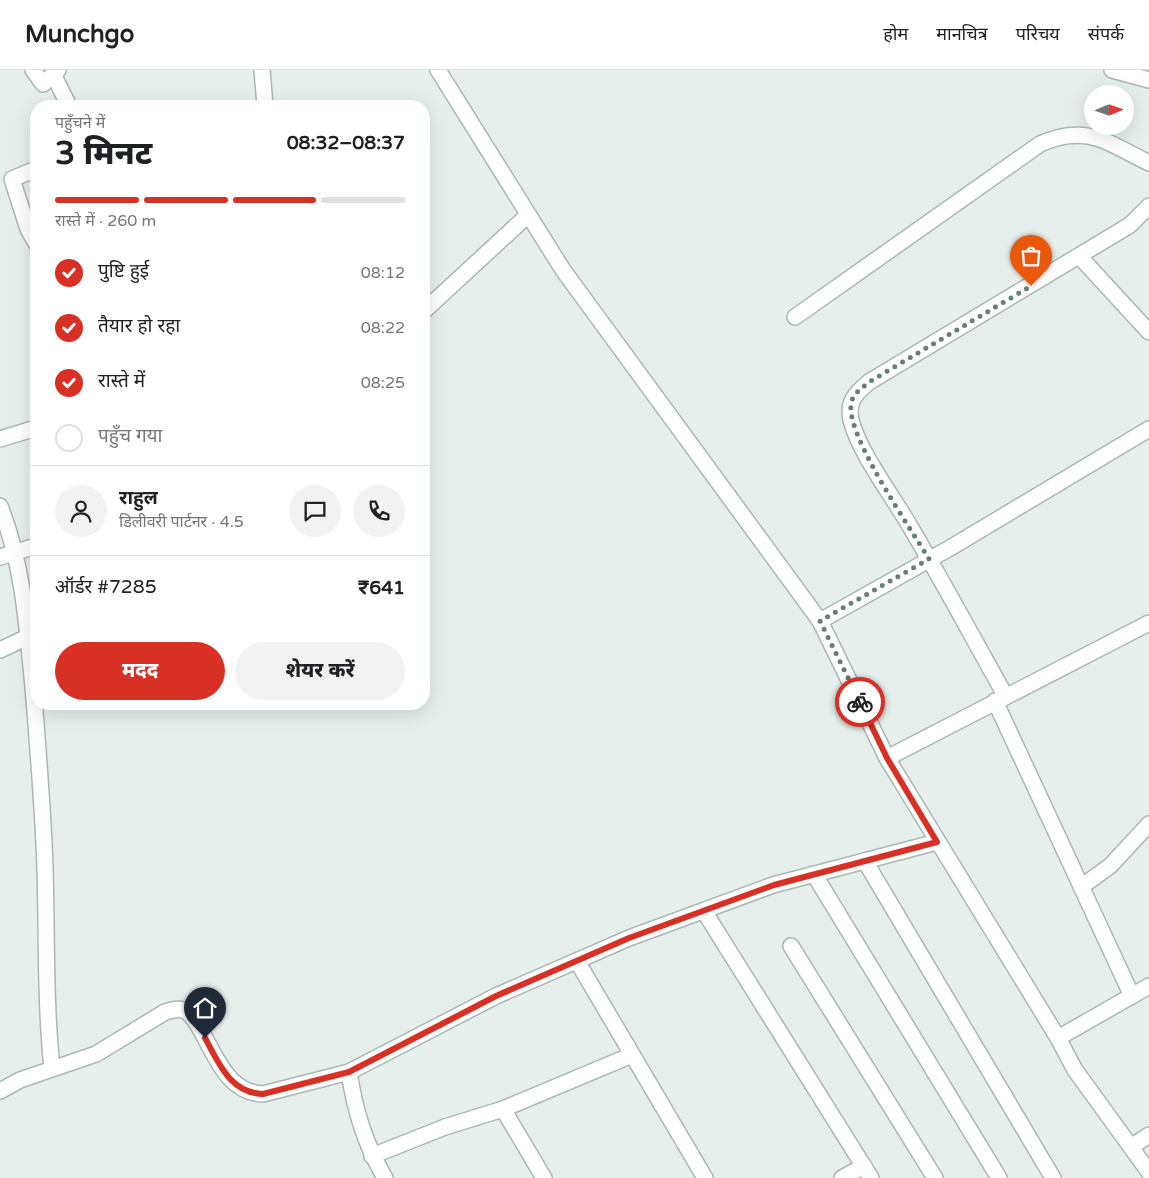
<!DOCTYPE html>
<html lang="hi">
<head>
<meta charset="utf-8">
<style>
  body { margin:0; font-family:"Varela Round","Noto Sans Devanagari",sans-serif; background:#f2f2f2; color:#202124; height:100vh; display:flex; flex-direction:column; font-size:19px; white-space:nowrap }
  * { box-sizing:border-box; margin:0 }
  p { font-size:16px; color:#757577 }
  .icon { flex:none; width:28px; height:28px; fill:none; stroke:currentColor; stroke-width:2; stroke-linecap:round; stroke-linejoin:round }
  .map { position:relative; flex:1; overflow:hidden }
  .side { position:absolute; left:30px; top:30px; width:400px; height:610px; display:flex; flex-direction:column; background:#fff; border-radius:20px; box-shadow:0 5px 20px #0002 }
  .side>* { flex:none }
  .needle { width:32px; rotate:88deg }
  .fabs { position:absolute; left:1084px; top:15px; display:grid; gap:10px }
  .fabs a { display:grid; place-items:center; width:50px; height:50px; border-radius:50%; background:#fff; box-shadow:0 5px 20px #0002; font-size:25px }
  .pin { position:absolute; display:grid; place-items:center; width:42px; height:42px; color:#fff; margin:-51px -21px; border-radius:50% 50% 50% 0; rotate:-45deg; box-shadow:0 0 5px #0007 }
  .pin .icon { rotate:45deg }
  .courier { position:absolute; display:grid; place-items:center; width:50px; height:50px; margin:-25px; border:4px solid #d93025; border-radius:50%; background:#fff; color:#222; box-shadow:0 1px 6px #0007 }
  .head em { font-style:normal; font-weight:800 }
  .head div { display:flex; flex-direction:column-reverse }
  .head { display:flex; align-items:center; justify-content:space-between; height:85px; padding:0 25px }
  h1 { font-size:32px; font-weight:800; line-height:38px }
  .bar { display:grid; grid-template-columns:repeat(4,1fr); gap:8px 5px; align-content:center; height:60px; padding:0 25px }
  .bar i { height:6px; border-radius:4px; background:#e0e0e0 }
  .bar .current { background:#d93025 }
  .bar p { grid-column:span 4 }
  .line { display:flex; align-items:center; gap:12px; padding:0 25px; border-top:1px solid #e0e0e0 }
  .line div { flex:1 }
  .round { display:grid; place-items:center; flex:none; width:52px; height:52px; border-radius:26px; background:#f2f2f2 }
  ol { padding:0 25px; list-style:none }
  li { display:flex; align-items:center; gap:15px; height:55px }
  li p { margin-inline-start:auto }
  li .icon { padding:5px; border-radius:50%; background:#d93025; color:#fff; stroke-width:4 }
  li:last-child { color:#757577 }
  li i { width:28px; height:28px; border:2px solid #e0e0e0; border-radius:50% }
  .primary-button { display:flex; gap:10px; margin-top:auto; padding:10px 25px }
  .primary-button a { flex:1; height:58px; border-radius:30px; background:#d93025; color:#fff; font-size:20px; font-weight:800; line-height:58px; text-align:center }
  .primary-button a+a { background:#f2f2f2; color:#202124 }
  header { display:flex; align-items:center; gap:30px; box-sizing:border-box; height:70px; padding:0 25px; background:#fff; border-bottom:1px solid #e0e0e0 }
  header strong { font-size:24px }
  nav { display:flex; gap:28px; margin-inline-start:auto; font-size:18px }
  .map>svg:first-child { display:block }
</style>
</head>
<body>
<header>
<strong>Munchgo</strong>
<nav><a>होम</a><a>मानचित्र</a><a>परिचय</a><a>संपर्क</a></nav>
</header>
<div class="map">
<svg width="1149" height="1108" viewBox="0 0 1149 1108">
  <rect width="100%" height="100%" fill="#e6efeb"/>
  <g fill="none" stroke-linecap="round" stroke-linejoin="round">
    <defs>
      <g id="minor">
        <path d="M33,0L43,14L58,0"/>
        <path d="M262,0L265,36"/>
        <path d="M53,4L69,36"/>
        <path d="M36,99L12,109L28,159L36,173"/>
        <path d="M1080,187L1149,262"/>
        <path d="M424,241L528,145"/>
        <path d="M795,247L1040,74C1086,53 1108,73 1149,93"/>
        <path d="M0,369L36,358"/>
        <path d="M0,436C23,495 27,555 33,617C38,678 43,738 45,798C47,865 45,932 52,998"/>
        <path d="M0,487L36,476"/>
        <path d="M820,551L950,478L1149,359"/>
        <path d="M0,580L36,563"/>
        <path d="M1005,625C973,568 942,510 908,453C891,424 859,382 851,350C847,331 856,323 869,312L1130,155L1149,136"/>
        <path d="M995,631L1132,926"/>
        <path d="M887,688L1149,553"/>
        <path d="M865,791L1053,1108"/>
        <path d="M814,804L999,1108"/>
        <path d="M1081,817L1110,796L1149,754"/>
        <path d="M704,841L871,1108"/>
        <path d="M791,876L935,1108"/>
        <path d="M577,891L705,1108"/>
        <path d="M1058,968L1149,916"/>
        <path d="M349,1002C355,1041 365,1074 385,1108"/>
        <path d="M0,1021L20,1010L96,984L165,942C172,940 180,937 187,942C194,947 199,957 203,964C217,990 230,1023 263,1024L349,1002L496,926L629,868L773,815L937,772"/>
        <path d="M503,1039L544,1108"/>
        <path d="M1131,1077L1149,1065"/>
        <path d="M372,1086L445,1057L503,1039L632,985"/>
        <path d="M842,1108L864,1096"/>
      </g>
      <g id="tertiary">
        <path d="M438,0L563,200L820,551L887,688L1058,968L1075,1000L1149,1102"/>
        <path d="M1112,0L1149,10"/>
      </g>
    </defs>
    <use href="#minor" stroke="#a8b8b2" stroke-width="18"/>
    <use href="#tertiary" stroke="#a8b8b2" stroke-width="18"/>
    <use href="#minor" stroke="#fff" stroke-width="15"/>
    <use href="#tertiary" stroke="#fff" stroke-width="15"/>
  </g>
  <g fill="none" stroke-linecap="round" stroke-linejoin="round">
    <path stroke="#687f78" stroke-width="5" stroke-dasharray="0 9" d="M860,632L820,551L929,489C911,459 847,367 851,335C852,324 861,319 869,312L1031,216"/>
    <path stroke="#d93025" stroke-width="6" d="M205,968C219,993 230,1023 263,1024L349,1002L496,926L629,868L774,815L937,772L887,688L860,632"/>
  </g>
</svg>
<div class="fabs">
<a><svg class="needle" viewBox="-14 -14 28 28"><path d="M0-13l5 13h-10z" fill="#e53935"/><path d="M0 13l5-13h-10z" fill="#757577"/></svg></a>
</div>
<div class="pin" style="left:1031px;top:216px;background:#ea580c"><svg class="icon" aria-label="bag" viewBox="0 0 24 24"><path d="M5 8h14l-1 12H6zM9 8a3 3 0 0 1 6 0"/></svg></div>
<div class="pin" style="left:205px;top:968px;background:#1f2937"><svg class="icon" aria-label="home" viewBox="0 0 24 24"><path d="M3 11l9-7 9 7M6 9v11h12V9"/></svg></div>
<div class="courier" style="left:860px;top:632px"><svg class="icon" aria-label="bike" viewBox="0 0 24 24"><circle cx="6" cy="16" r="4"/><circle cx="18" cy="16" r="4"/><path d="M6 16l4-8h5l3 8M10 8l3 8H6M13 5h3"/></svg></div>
<section class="side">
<div class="head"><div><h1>3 मिनट</h1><p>पहुँचने में</p></div><em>08:32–08:37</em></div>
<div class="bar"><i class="current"></i><i class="current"></i><i class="current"></i><i></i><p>रास्ते में · 260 m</p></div>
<ol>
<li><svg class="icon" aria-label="check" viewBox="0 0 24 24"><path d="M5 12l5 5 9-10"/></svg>पुष्टि हुई<p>08:12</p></li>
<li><svg class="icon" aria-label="check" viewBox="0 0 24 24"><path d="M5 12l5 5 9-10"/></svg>तैयार हो रहा<p>08:22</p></li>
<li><svg class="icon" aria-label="check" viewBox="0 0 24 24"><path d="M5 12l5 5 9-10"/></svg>रास्ते में<p>08:25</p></li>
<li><i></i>पहुँच गया</li>
</ol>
<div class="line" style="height:90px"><a class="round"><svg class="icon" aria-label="person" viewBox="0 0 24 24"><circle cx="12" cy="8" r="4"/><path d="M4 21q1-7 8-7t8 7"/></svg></a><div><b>राहुल</b><p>डिलीवरी पार्टनर · 4.5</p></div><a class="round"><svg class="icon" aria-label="chat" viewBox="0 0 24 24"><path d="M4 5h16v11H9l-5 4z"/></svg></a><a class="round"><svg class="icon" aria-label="phone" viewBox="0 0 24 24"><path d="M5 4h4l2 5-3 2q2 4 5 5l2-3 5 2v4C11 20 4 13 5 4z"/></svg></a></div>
<div class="line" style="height:65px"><div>ऑर्डर #7285</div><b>₹641</b></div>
<div class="primary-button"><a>मदद</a><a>शेयर करें</a></div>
</section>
</div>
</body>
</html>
